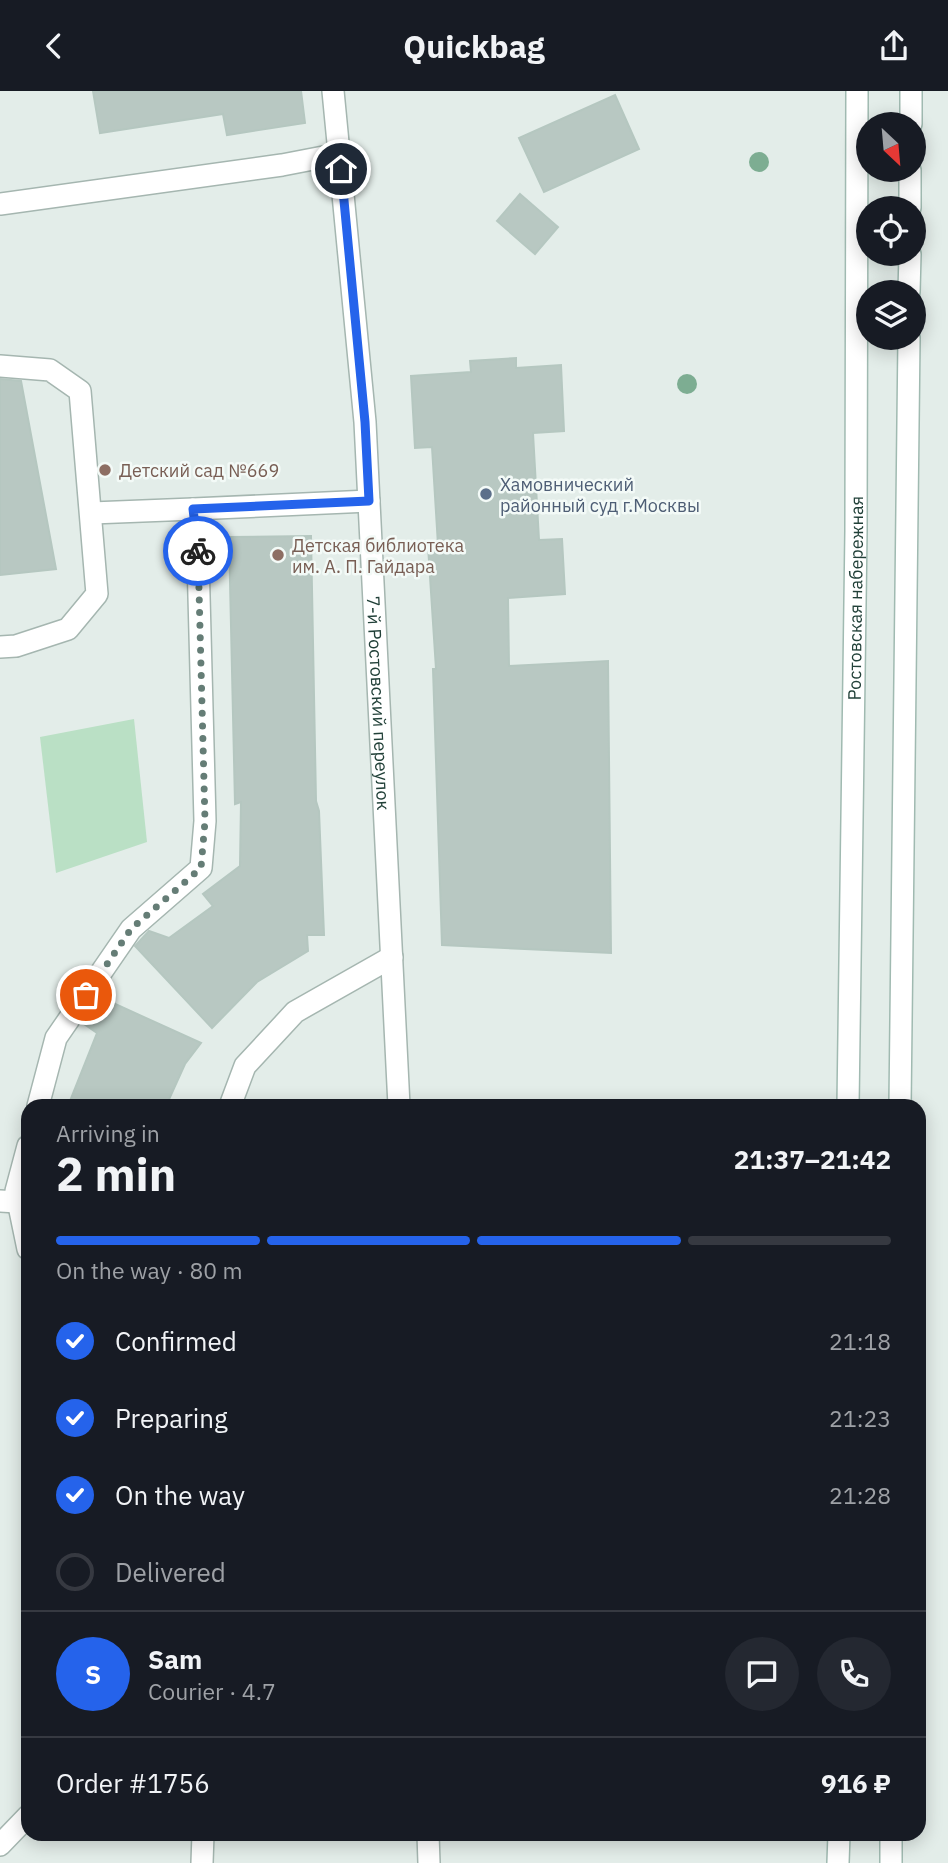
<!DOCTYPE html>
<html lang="en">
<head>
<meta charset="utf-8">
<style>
  body { margin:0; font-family:"IBM Plex Sans",sans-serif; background:#242831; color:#f1f3f6; height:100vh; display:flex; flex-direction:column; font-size:26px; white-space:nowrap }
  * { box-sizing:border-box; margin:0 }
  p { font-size:23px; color:#9ea1a6 }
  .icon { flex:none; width:38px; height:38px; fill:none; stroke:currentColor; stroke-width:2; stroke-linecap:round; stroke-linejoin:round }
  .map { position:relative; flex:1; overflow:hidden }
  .panel { position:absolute; left:21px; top:1008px; width:905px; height:742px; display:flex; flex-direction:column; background:#171b24; border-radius:21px; box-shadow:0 4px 18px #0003 }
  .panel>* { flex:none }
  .needle { width:46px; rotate:154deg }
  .tools { position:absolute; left:856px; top:21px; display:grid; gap:14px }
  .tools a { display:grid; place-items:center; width:70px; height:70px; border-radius:50%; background:#171b24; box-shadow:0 4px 18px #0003; font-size:35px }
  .pin { position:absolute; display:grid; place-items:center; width:60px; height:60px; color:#fff; margin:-30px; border:4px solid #fff; border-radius:50%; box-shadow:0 2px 7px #0007 }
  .courier { position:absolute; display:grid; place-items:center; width:70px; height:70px; margin:-35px; border:5px solid #2563eb; border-radius:50%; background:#fff; color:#222; box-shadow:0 2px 9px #0007 }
  .headline em { font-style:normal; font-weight:700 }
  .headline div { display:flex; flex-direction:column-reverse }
  .headline { display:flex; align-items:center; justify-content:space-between; height:119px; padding:0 35px }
  h1 { font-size:46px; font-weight:700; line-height:52px }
  .bar { display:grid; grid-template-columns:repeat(4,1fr); gap:10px 7px; align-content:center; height:84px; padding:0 35px }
  .bar i { height:9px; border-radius:5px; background:#363941 }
  .bar .current { background:#2563eb }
  .bar p { grid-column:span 4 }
  .line { display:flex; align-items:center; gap:18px; padding:0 35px; border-top:2px solid #363941 }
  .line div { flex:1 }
  .round { display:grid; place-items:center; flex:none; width:74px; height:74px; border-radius:37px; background:#242831 }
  ol { padding:0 35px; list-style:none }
  li { display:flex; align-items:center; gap:21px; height:77px }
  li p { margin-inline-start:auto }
  li .icon { padding:7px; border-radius:50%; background:#2563eb; color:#fff; stroke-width:4 }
  li:last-child { color:#9ea1a6 }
  li i { width:38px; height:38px; border:4px solid #363941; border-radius:50% }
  header { display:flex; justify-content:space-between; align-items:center; height:91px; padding:0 35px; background:#171b24; font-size:32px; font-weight:700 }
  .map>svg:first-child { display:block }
</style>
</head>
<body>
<header><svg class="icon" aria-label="back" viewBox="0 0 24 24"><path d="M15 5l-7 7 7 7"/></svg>Quickbag<svg class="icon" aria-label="share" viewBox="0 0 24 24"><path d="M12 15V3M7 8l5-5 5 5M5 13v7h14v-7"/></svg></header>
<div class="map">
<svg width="948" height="1772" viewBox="0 0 948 1772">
  <rect width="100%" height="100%" fill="#e3ede9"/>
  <path fill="#bae0c5" d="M134,628L147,751L56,782L40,646Z"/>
  <g fill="#b8c8c2" stroke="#b5c7c0" stroke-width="2">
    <path d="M93,0H301L305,32L227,44L223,23L100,42Z"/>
    <path d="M615,4L639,58L544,101L519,47Z"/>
    <path d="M520,103L558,136L535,163L497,130Z"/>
    <path d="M516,267V277L561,274L564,340L533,342L539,449L562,448L565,503L508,507L509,575L608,570L611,862L442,854L433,578H436L428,455L438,454L432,356L415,357L411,285L471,281L470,270Z"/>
    <path d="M0,288L21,290L56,478L0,484Z"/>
    <path d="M311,445L316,710L319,720L324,844H307L308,860L257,891L212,937L135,855L149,840L169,847L213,815L203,803L240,775L241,711L235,713L229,446Z"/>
    <path d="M102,907L201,952L185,973L166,1015H68L97,942L84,933Z"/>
  </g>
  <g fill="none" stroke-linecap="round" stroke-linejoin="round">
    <defs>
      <g id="service">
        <path d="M0,113L282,74L339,63"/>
        <path d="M0,275L50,279L80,300L97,503L68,538L16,555L0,556"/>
        <path d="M92,422L193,418"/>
        <path d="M38,1015L56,947L131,838L201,777L205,730L198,468L193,418L369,410"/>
        <path d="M230,1015L245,975L295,921L392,866"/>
        <path d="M28,1055L16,1100L28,1158"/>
        <path d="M202,1772L203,1743"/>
      </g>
      <g id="minor">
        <path id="s1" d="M333,0L365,331L399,1015"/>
        <path d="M0,1110L17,1111"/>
        <path d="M428,1743L429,1772"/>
        <path d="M0,1754L28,1725"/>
      </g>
      <g id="secondary">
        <path d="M911,33V0"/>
        <path d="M910,117V79"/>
        <path d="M909,201L910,163"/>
        <path id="s2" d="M848,1015L856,440L857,0"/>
        <path d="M900,1015L909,247"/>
        <path d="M838,1772L839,1743"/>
        <path d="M891,1772V1743"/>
      </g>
    </defs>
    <use href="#service" stroke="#a5b6b0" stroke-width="24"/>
    <use href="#minor" stroke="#a5b6b0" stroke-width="24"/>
    <use href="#secondary" stroke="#a0bab1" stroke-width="24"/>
    <use href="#service" stroke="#fff" stroke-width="21"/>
    <use href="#minor" stroke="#fff" stroke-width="21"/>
    <use href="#secondary" stroke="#fff" stroke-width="21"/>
  </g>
  <g fill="#7dad92">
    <circle cx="759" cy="71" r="10"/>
    <circle cx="687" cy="293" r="10"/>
  </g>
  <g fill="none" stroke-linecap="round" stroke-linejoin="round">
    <path stroke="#657d76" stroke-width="7" stroke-dasharray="0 12.6" d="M86,904L131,838L201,777L205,730L198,460"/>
    <path stroke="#2563eb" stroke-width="9" d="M198,460L193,418L369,410L365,331L341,78"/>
  </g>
  <g fill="#8d6e63" stroke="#f3faf7" stroke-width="2.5">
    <circle cx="105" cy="379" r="7"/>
    <circle cx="278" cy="464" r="7"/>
  </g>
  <circle fill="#5c6f8a" stroke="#f3faf7" stroke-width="2.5" cx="486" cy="403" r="7"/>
  <g text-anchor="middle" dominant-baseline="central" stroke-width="5" stroke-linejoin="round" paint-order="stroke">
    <g font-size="18" fill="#785e54" stroke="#f3faf7" text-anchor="start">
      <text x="119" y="379">Детский сад №669</text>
      <text x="292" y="454">Детская библиотека<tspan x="292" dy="21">им. А. П. Гайдара</tspan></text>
    </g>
    <g font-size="18" fill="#4e5e75" stroke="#f3faf7" text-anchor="start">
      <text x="500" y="393">Хамовнический<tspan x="500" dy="21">районный суд г.Москвы</tspan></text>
    </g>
    <g font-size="18" fill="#214038" stroke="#f3faf7">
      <text stroke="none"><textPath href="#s2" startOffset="508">Ростовская набережная</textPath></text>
      <text stroke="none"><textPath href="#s1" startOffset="614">7-й Ростовский переулок</textPath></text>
    </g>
  </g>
</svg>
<div class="tools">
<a><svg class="needle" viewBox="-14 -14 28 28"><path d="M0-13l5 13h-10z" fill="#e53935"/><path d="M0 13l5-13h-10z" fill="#9ea1a6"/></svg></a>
<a><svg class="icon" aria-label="locate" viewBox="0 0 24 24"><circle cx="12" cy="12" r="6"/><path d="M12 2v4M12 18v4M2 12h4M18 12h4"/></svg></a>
<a><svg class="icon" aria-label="layers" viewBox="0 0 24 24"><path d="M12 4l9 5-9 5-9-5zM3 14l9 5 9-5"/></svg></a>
</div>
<div class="pin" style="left:86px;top:904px;background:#ea580c"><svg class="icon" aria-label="bag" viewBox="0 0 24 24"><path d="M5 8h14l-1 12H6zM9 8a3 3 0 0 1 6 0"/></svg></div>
<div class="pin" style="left:341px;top:78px;background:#1f2937"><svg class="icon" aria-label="home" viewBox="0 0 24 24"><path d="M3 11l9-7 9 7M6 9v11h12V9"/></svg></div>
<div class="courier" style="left:198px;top:460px"><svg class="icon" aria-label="bike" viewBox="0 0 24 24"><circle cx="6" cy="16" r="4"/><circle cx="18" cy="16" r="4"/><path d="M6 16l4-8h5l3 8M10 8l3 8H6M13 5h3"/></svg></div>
<section class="panel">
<div class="headline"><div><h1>2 min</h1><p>Arriving in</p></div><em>21:37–21:42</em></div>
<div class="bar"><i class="current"></i><i class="current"></i><i class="current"></i><i></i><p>On the way · 80 m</p></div>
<ol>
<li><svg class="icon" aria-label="check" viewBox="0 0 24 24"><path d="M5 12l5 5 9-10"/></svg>Confirmed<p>21:18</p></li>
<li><svg class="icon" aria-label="check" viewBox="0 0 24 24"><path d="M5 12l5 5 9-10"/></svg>Preparing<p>21:23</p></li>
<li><svg class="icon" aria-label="check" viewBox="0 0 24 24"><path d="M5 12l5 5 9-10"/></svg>On the way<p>21:28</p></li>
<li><i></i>Delivered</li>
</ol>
<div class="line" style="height:126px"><b class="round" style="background:#2563eb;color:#fff">S</b><div><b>Sam</b><p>Courier · 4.7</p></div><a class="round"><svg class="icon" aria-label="chat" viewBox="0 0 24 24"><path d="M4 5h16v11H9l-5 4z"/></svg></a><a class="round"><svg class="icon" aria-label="phone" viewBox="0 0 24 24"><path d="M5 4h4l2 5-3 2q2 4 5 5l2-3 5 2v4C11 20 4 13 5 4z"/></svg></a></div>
<div class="line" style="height:91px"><div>Order #1756</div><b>916 ₽</b></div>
</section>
</div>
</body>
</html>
